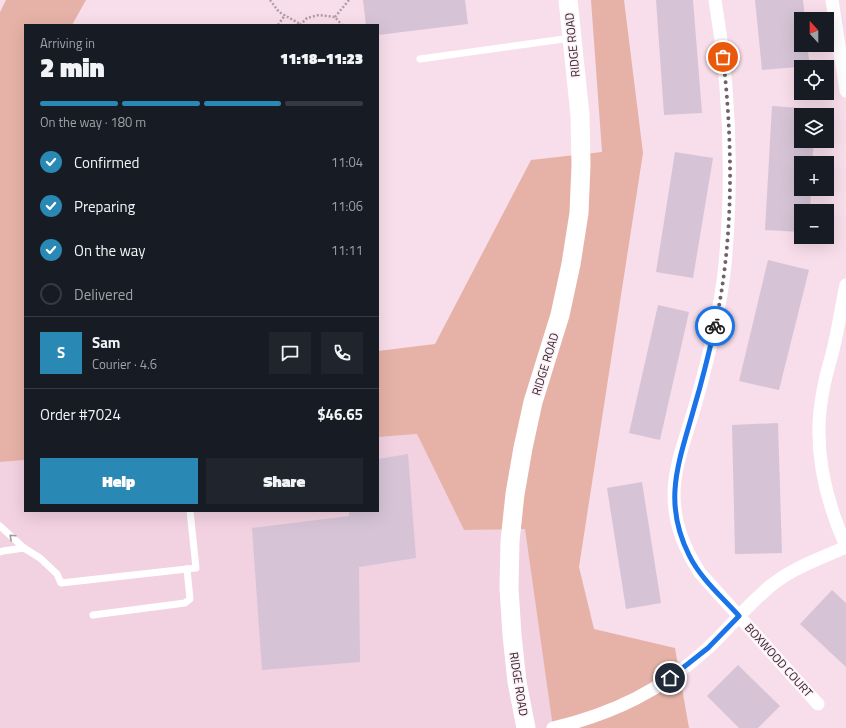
<!DOCTYPE html>
<html lang="en">
<head>
<meta charset="utf-8">
<style>
  body { margin:0; font-family:"Titillium Web",sans-serif; background:#20242c; color:#f1f3f6; height:100vh; display:flex; flex-direction:column; font-size:15px; white-space:nowrap }
  * { box-sizing:border-box; margin:0 }
  p { font-size:13px; color:#9ea1a6 }
  .icon { flex:none; width:22px; height:22px; fill:none; stroke:currentColor; stroke-width:2; stroke-linecap:round; stroke-linejoin:round }
  .map { position:relative; flex:1; overflow:hidden }
  .sheet { position:absolute; left:24px; top:24px; width:355px; height:488px; display:flex; flex-direction:column; background:#171b24; border-radius:0px; box-shadow:0 4px 16px #0002 }
  .sheet>* { flex:none }
  .needle { width:26px; rotate:339deg }
  .controls { position:absolute; left:794px; top:12px; display:grid; gap:8px }
  .controls a { display:grid; place-items:center; width:40px; height:40px; border-radius:0px; background:#171b24; box-shadow:0 4px 16px #0002; font-size:20px }
  .pin { position:absolute; display:grid; place-items:center; width:34px; height:34px; color:#fff; margin:-17px; border:2px solid #fff; border-radius:50%; box-shadow:0 1px 4px #0007 }
  .courier { position:absolute; display:grid; place-items:center; width:40px; height:40px; margin:-20px; border:3px solid #1a73e8; border-radius:50%; background:#fff; color:#222; box-shadow:0 1px 5px #0007 }
  .head em { font-style:normal; font-weight:800 }
  .head div { display:flex; flex-direction:column-reverse }
  .head { display:flex; align-items:center; justify-content:space-between; height:68px; padding:0 16px }
  h1 { font-size:26px; font-weight:800; line-height:30px }
  .bar { display:grid; grid-template-columns:repeat(4,1fr); gap:6px 4px; align-content:center; height:48px; padding:0 16px }
  .bar i { height:5px; border-radius:3px; background:#363941 }
  .bar .current { background:#2988b4 }
  .bar p { grid-column:span 4 }
  .line { display:flex; align-items:center; gap:10px; padding:0 16px; border-top:1px solid #363941 }
  .line div { flex:1 }
  .round { display:grid; place-items:center; flex:none; width:42px; height:42px; border-radius:0px; background:#20242c }
  ol { padding:0 16px; list-style:none }
  li { display:flex; align-items:center; gap:12px; height:44px }
  li p { margin-inline-start:auto }
  li .icon { padding:4px; border-radius:50%; background:#2988b4; color:#fff; stroke-width:4 }
  li:last-child { color:#9ea1a6 }
  li i { width:22px; height:22px; border:2px solid #363941; border-radius:50% }
  .cta { display:flex; gap:8px; margin-top:auto; padding:8px 16px }
  .cta a { flex:1; height:46px; border-radius:0px; background:#2988b4; color:#fff; font-size:16px; font-weight:800; line-height:46px; text-align:center }
  .cta a+a { background:#20242c; color:#f1f3f6 }
  .map>svg:first-child { display:block }
</style>
</head>
<body>
<div class="map">
<svg width="846" height="728" viewBox="0 0 846 728">
  <rect width="100%" height="100%" fill="#f8deea"/>
  <path fill="#f2d1e1" d="M417,434L464,530L525,528L553,728H0V462L25,460V511H378V437Z"/>
  <g fill="#e6b2a7">
    <path d="M6,0H86L72,25H25V460L0,462V12Z"/>
    <path d="M591,0H624L643,153L579,567L594,629L675,648L689,728H553L525,529L464,530L417,434L378,437V351L435,344L531,160L602,152Z"/>
  </g>
  <g fill="#d6c4d6">
    <path d="M363,0H465L468,24L378,35V25H366Z"/>
    <path d="M656,0H693L702,113L664,115Z"/>
    <path d="M755,0H803L805,19H801V45H807L810,66L762,70Z"/>
    <path d="M772,106L801,108V141H814L812,163H801V189H811L810,211H801V232L765,230Z"/>
    <path d="M675,152L713,158L693,278L656,272Z"/>
    <path d="M768,260L809,270L779,390L739,381Z"/>
    <path d="M658,305L689,312L660,440L629,433Z"/>
    <path d="M778,423L782,553L735,554L732,425Z"/>
    <path d="M408,454L416,558L359,567L360,662L262,670L252,528L349,516V511H378V459Z"/>
    <path d="M642,482L661,603L626,609L607,488Z"/>
    <path d="M832,590L846,603V667L800,624Z"/>
    <path d="M738,665L780,706L758,728H739L707,696Z"/>
  </g>
  <g fill="none" stroke-linecap="round" stroke-linejoin="round">
    <g stroke="#b09ca5" stroke-width="2.5" stroke-dasharray="2 2" stroke-linecap="butt">
      <path d="M270,0L279,12L300,24"/>
      <path d="M335,17L349,0"/>
      <path d="M278,25L285,15"/>
      <path d="M300,25L307,18L319,15L335,17L342,25"/>
    </g>
    <g stroke="#fff" stroke-width="7">
      <path d="M420,59L571,38"/>
      <path d="M0,526L24,548L40,558L57,574L61,583L196,568L190,511"/>
      <path d="M0,552L3,551L24,548"/>
      <path d="M93,615L185,603L190,599L187,569"/>
    </g>
    <g stroke="#fff" stroke-width="13">
      <path d="M715,0C730,87 733,176 725,265C720,313 708,360 695,406C687,434 674,466 674,494C674,524 684,548 700,573L818,704"/>
      <path d="M832,0L846,91"/>
      <path d="M846,285C841,308 838,331 832,354C825,378 819,403 819,428C818,470 829,508 846,546"/>
      <path d="M553,728C613,714 662,690 708,648C725,632 740,614 757,598C762,594 767,588 773,584C795,567 821,558 846,547"/>
    </g>
    <path stroke="#fff" stroke-width="19" d="M526,728L517,682L512,635L509,588L510,541L515,494L523,448L533,402L560,315L571,264L579,213L581,165L580,115L568,0"/>
  </g>
  <defs><path id="oneway-chevron" d="M-2-3.5L2.5 0L-2 3.5" fill="none" stroke-width="1.6" stroke-linecap="round" stroke-linejoin="round"/></defs>
  <use stroke="#9e9a9c" href="#oneway-chevron" transform="translate(12 537) rotate(-137)"/>
  <g fill="none" stroke-linecap="round" stroke-linejoin="round">
    <path stroke="#716269" stroke-width="4" stroke-dasharray="0 7.2" d="M715,326C734,239 733,144 723,57"/>
    <path stroke="#1a73e8" stroke-width="5" d="M670,678L708,648L739,616C722,597 700,578 689,555C662,501 679,462 694,408C702,381 709,353 715,326"/>
  </g>
  <g text-anchor="middle" dominant-baseline="central" stroke-width="3" stroke-linejoin="round" paint-order="stroke">
    <g font-size="12" fill="#281f24" stroke="#feeff6">
      <text transform="translate(572 45) rotate(-96)">RIDGE ROAD</text>
      <text transform="translate(545 364) rotate(-73)">RIDGE ROAD</text>
      <text transform="translate(779 660) rotate(48)">BOXWOOD COURT</text>
      <text transform="translate(519 684) rotate(81)">RIDGE ROAD</text>
    </g>
  </g>
</svg>
<div class="controls">
<a><svg class="needle" viewBox="-14 -14 28 28"><path d="M0-13l5 13h-10z" fill="#e53935"/><path d="M0 13l5-13h-10z" fill="#9ea1a6"/></svg></a>
<a><svg class="icon" aria-label="locate" viewBox="0 0 24 24"><circle cx="12" cy="12" r="6"/><path d="M12 2v4M12 18v4M2 12h4M18 12h4"/></svg></a>
<a><svg class="icon" aria-label="layers" viewBox="0 0 24 24"><path d="M12 4l9 5-9 5-9-5zM3 14l9 5 9-5"/></svg></a>
<a>+</a>
<a>−</a>
</div>
<div class="pin" style="left:723px;top:57px;background:#ea580c"><svg class="icon" aria-label="bag" viewBox="0 0 24 24"><path d="M5 8h14l-1 12H6zM9 8a3 3 0 0 1 6 0"/></svg></div>
<div class="pin" style="left:670px;top:678px;background:#1f2937"><svg class="icon" aria-label="home" viewBox="0 0 24 24"><path d="M3 11l9-7 9 7M6 9v11h12V9"/></svg></div>
<div class="courier" style="left:715px;top:326px"><svg class="icon" aria-label="bike" viewBox="0 0 24 24"><circle cx="6" cy="16" r="4"/><circle cx="18" cy="16" r="4"/><path d="M6 16l4-8h5l3 8M10 8l3 8H6M13 5h3"/></svg></div>
<section class="sheet">
<div class="head"><div><h1>2 min</h1><p>Arriving in</p></div><em>11:18–11:23</em></div>
<div class="bar"><i class="current"></i><i class="current"></i><i class="current"></i><i></i><p>On the way · 180 m</p></div>
<ol>
<li><svg class="icon" aria-label="check" viewBox="0 0 24 24"><path d="M5 12l5 5 9-10"/></svg>Confirmed<p>11:04</p></li>
<li><svg class="icon" aria-label="check" viewBox="0 0 24 24"><path d="M5 12l5 5 9-10"/></svg>Preparing<p>11:06</p></li>
<li><svg class="icon" aria-label="check" viewBox="0 0 24 24"><path d="M5 12l5 5 9-10"/></svg>On the way<p>11:11</p></li>
<li><i></i>Delivered</li>
</ol>
<div class="line" style="height:72px"><b class="round" style="background:#2988b4;color:#fff">S</b><div><b>Sam</b><p>Courier · 4.6</p></div><a class="round"><svg class="icon" aria-label="chat" viewBox="0 0 24 24"><path d="M4 5h16v11H9l-5 4z"/></svg></a><a class="round"><svg class="icon" aria-label="phone" viewBox="0 0 24 24"><path d="M5 4h4l2 5-3 2q2 4 5 5l2-3 5 2v4C11 20 4 13 5 4z"/></svg></a></div>
<div class="line" style="height:52px"><div>Order #7024</div><b>$46.65</b></div>
<div class="cta"><a>Help</a><a>Share</a></div>
</section>
</div>
</body>
</html>
